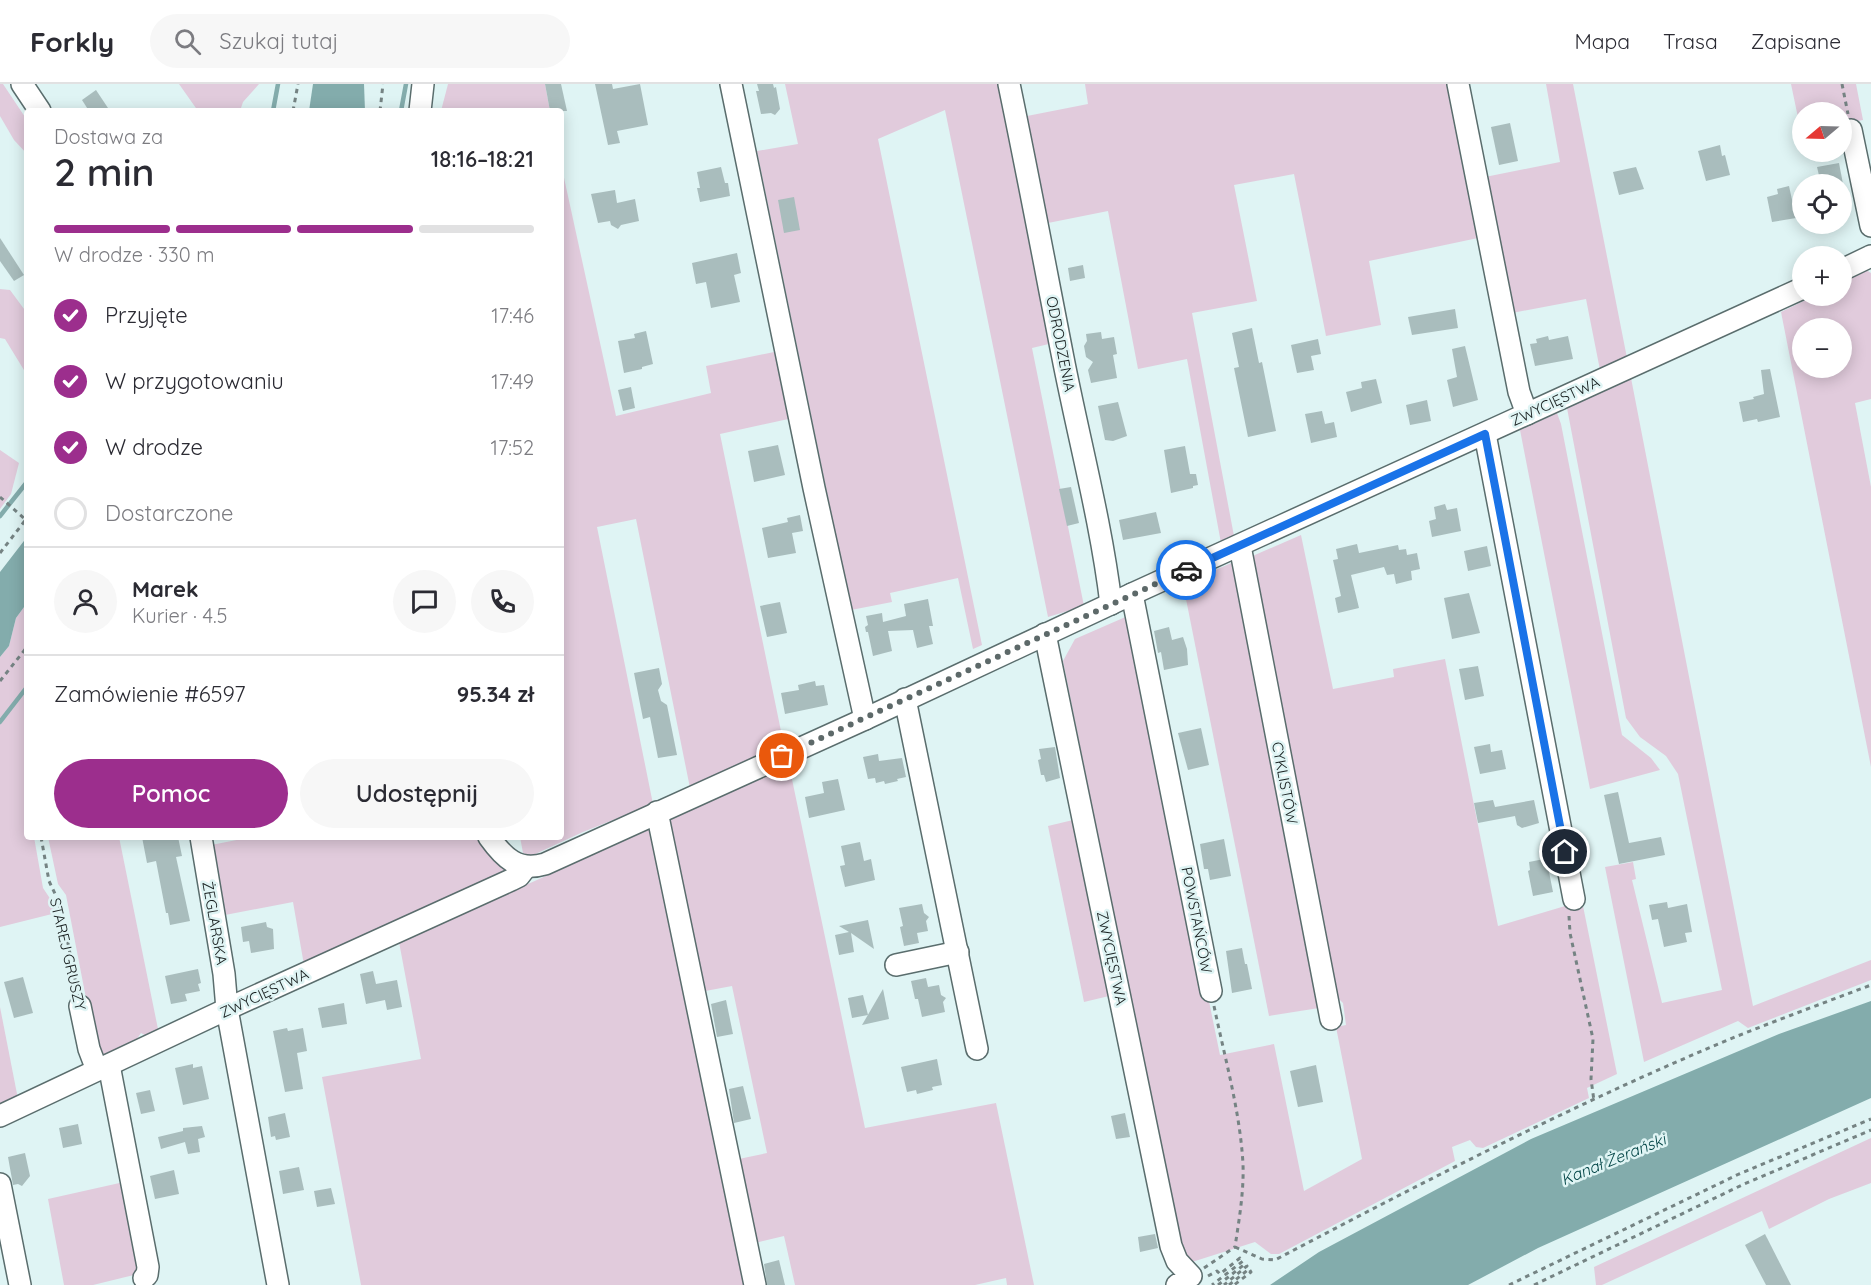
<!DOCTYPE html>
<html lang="pl">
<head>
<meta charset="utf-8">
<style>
  body { margin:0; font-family:Quicksand,sans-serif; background:#f7f7f7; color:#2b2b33; height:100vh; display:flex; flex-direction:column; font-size:22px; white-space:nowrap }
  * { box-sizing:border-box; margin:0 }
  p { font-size:20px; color:#7c7c81 }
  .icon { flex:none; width:33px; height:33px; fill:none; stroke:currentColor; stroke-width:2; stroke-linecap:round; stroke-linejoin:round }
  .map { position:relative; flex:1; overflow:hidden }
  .panel { position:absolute; left:24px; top:24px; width:540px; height:732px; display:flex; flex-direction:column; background:#fff; border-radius:6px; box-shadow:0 3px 15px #0003 }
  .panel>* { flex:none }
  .needle { width:39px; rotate:251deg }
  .tools { position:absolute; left:1792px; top:18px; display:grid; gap:12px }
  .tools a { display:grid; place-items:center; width:60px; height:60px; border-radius:50%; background:#fff; box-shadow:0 3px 15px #0003; font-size:30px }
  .pin { position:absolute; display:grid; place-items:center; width:51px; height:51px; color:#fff; margin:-26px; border:3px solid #fff; border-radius:50%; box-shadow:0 2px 6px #0007 }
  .courier { position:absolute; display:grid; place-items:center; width:60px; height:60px; margin:-30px; border:4px solid #1a73e8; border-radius:50%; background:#fff; color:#222; box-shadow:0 2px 8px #0007 }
  .overview em { font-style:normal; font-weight:600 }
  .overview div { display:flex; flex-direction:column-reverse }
  .overview { display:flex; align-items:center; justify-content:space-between; height:102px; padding:0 30px }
  h1 { font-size:39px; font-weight:600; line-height:45px }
  .bar { display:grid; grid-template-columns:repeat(4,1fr); gap:9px 6px; align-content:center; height:72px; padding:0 30px }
  .bar i { height:8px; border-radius:4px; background:#e1e1e2 }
  .bar .on { background:#9c2e8d }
  .bar p { grid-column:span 4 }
  .line { display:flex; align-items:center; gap:15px; padding:0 30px; border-top:2px solid #e1e1e2 }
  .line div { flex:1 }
  .round { display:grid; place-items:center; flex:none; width:63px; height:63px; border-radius:32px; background:#f7f7f7 }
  ol { padding:0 30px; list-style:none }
  li { display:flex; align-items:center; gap:18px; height:66px }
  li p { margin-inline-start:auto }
  li .icon { padding:6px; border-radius:50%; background:#9c2e8d; color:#fff; stroke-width:4 }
  li:last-child { color:#7c7c81 }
  li i { width:33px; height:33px; border:3px solid #e1e1e2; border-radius:50% }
  .cta { display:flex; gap:12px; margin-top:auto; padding:12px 30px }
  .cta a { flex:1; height:69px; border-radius:36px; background:#9c2e8d; color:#fff; font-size:24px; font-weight:600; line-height:69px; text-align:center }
  .cta a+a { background:#f7f7f7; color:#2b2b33 }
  header { display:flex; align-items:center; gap:36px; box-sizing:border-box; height:84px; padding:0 30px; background:#fff; border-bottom:2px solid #e1e1e2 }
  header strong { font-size:28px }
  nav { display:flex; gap:33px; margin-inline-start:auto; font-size:21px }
  .search { width:420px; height:54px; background:#f7f7f7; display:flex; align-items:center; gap:15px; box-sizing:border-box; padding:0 21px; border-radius:33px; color:#7c7c81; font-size:22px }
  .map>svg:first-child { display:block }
</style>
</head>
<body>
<header>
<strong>Forkly</strong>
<div class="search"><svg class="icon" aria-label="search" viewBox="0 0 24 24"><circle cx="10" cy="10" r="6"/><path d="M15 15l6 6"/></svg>Szukaj tutaj</div>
<nav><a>Mapa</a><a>Trasa</a><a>Zapisane</a></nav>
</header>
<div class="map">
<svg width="1871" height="1201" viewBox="0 0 1871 1201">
  <rect width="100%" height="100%" fill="#dff4f4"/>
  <g fill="#e1cbdc" fill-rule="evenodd">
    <path d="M0,0H3L27,36V70L14,56L0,32Z"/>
    <path d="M179,0H259L243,18L240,27H198Z"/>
    <path d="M448,0H545L550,27H441Z"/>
    <path d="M785,0H1000L1053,259L1032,264L1084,522L1048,533L945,26L878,55L982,561L973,565L958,494L890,509L892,518L851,526L757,67L798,60Z"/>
    <path d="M1085,0H1448L1478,154L1369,177L1381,241L1326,252L1294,90L1234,101L1257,217L1192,229L1234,452L1221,459L1187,275L1138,285L1108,127L1048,139L1027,32L1088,20Z"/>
    <path d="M1546,0H1573L1627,274L1600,286L1586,215L1512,229L1485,93L1560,78Z"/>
    <path d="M1791,0H1856L1863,36L1842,40V28H1803V48H1801Z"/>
    <path d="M561,80L616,332L711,309L706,282L779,267L793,334L720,350L782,652L776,663L690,704L636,435L597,443L653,720L583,748L531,772L523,769L520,753H561Z"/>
    <path d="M1866,186L1871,189V315L1855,319L1871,403V683L1781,228L1814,212H1842V198ZM1803,244H1842V284H1803Z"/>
    <path d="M0,205L10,206L27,229V291L5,255L0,254Z"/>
    <path d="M1631,294L1753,922L1871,876V896L1748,944L1738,937L1644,978L1605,783L1633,778L1636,795L1632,796L1662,919L1722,906L1678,690L1666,672L1640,653L1626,634L1567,324Z"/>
    <path d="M1557,329L1561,340L1622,651L1651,674L1660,686L1590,705L1520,346Z"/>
    <path d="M0,366L19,379L11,410L0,425Z"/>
    <path d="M1301,451L1333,605L1394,593L1393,585L1445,575L1498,842L1582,817L1617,990L1587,1004L1589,1014L1483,1064L1476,1063L1470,1056L1452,1063L1455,1077L1279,1170H1271L1255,1158L1192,1178L1180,1163L1063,577L1075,555L1130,531L1220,971L1274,960L1304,1107L1362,1075L1336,943L1346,941L1343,919L1337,913L1248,474Z"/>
    <path d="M1236,477L1319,924L1269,932L1183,500Z"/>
    <path d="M27,519V753H34L43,804L53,819L56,829L0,843V573L9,562L16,534Z"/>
    <path d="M789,681L865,1044L996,1019L1034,1201H1007L1006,1194L975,1201H795L784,1152L751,1160L734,1076L767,1069L732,902L700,908L666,738Z"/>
    <path d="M1073,736L1109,912L1084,918L1048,742Z"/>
    <path d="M655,743L750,1201H361L322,993L421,975L399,858Z"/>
    <path d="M48,753H119L159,950L148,953L141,949L134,959L104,974L97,971L66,811L58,800Z"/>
    <path d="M252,753H483L507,788L304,881L293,818L225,831L211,761Z"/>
    <path d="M0,923L18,1015L0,1024Z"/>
    <path d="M1871,1054V1099L1829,1115L1769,1145L1762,1127L1602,1201H1596L1594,1183Z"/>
    <path d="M124,1098L142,1189L93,1201H64L48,1115Z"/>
  </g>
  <g fill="#83acac">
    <path d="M313,0H364L365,27H309Z"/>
    <path d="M27,453V519L16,534L9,562L0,573V488Z"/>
    <path d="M1871,917V1014L1538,1164L1468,1201H1270L1319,1168L1531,1055L1779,950Z"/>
  </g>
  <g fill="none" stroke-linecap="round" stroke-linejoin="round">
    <g stroke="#83acac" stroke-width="4.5">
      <path d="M273,27L278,0"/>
      <path d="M401,27L406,0"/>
      <path d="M0,432L27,398"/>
      <path d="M0,638L27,603"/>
    </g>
  </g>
  <g fill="#a9bdbd">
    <path d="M545,0H561L567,27H550Z"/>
    <path d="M595,0H612L613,5L640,0L648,41L617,47L620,59L608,61Z"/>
    <path d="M757,0H773L774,4L776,3L780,25L775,31L771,29L761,30L756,7H759Z"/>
    <path d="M96,6L110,27H89L82,16Z"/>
    <path d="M1510,39L1518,77L1499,81L1491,43Z"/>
    <path d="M1720,61L1722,72L1725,71L1730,91L1706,97L1698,67Z"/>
    <path d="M1839,79L1843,100H1821L1817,83Z"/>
    <path d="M721,83L725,99H728L730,112L700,118L697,104H700L697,88Z"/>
    <path d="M1636,83L1644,105L1619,111L1613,88Z"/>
    <path d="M1789,102L1796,134L1772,138L1767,113L1778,110L1777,105Z"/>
    <path d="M615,106L617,119L635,115L639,137L621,141L618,145L611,141L610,137L598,139L591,110Z"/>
    <path d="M794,113L800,146L784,149L778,116Z"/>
    <path d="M0,154L24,191L14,197L0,177Z"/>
    <path d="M737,169L741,189L734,191L740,218L711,224L706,198L696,200L692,179Z"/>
    <path d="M1083,181L1085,194L1070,197L1068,184Z"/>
    <path d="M1455,225L1458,244L1412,251L1408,233Z"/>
    <path d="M1252,244L1259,279L1262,278L1276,347L1248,353L1234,284L1239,283L1232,249Z"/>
    <path d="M646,247L653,280L642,283V285L624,289L618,257L635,254L634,250Z"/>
    <path d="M1101,248L1102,255L1114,253L1117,270L1113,271L1117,294L1091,299L1088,286L1093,278L1086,273L1084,262L1087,257L1086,250Z"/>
    <path d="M1548,252L1549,256L1568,252L1573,275L1535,282L1530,260L1537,259L1536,255Z"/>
    <path d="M1318,255L1321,270L1311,272L1314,286L1297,289L1291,261Z"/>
    <path d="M1465,262L1478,316L1453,323L1447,296L1457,293L1452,265Z"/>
    <path d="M1770,285L1780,333L1758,338L1757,335L1743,338L1739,318L1754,315L1753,313L1764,310L1761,286Z"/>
    <path d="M1376,295L1382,319L1351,328L1346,308L1362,304L1361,298Z"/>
    <path d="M631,303L635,324L623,327L618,306Z"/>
    <path d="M1427,316L1431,337L1410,341L1406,321Z"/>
    <path d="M1118,318L1127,352L1113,357L1105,356L1098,322Z"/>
    <path d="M1322,327L1325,340L1334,338L1337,353L1311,359L1305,330Z"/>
    <path d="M778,361L785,391L754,398L748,367Z"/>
    <path d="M1185,362L1190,390H1196L1198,401L1193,402V404L1171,409L1164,366Z"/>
    <path d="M1071,403L1079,439L1067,442L1059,405Z"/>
    <path d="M1445,420L1447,426L1457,424L1461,447L1432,453L1429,437L1436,435L1434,423Z"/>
    <path d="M1156,428L1161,449L1123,456L1119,436Z"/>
    <path d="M800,431L803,447L792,449L796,469L768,474L762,444L788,438L787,434Z"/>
    <path d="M1357,460L1359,469L1398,461L1399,466L1406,465L1407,471L1417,469L1420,485L1411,487L1412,496L1396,500L1394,490L1387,491L1384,483L1351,491L1359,524L1338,529L1335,514L1341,512L1333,476L1338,475L1336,465Z"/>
    <path d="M1487,462L1491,482L1468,487L1464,467Z"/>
    <path d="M1469,509L1480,549L1452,555L1444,514Z"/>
    <path d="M928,515L933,542H929L933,560L917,564L913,546L888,547L892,567L873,572L868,548H866L865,543L868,541L866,532L882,529L883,538L906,532L904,520Z"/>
    <path d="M780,518L787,549L767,553L760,522Z"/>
    <path d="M1169,543L1172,556L1183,553L1187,565L1188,581L1164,586L1161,568L1158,569L1154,547Z"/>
    <path d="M1478,582L1484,612L1465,616L1459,585Z"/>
    <path d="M659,584L662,600L658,606L661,617L667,621L677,671L658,674L650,633L643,635L634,589Z"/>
    <path d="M815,597L816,602L824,601L828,621L785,630L781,609L799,606L798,601Z"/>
    <path d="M1201,644L1209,681L1188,686L1178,649Z"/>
    <path d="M1490,660L1491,668L1502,666L1506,685L1480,690L1474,663Z"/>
    <path d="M1055,663L1060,694L1046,698L1044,691H1041L1038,676L1041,675L1039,665Z"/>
    <path d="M878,670L879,677L902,674L906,693L897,695L898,697L885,700L884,697L876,699L875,694L868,695L863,673Z"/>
    <path d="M838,695L845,726L809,734L805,713L824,709L822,698Z"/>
    <path d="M1618,708L1629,759L1661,753L1665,771L1619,780L1604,711Z"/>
    <path d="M1493,716L1495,723L1534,716L1539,739L1522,744L1517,741L1515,732L1478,739L1474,719Z"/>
    <path d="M142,753H178L182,772L176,773L190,837L170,841L168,829H166L156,777L147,779Z"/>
    <path d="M1224,755L1231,792L1210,796L1208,785H1204L1200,760Z"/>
    <path d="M860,758L864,777L871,775L875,796L845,803L840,782L845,781L841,762Z"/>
    <path d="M1544,775L1546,783H1548L1553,808L1533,812L1528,787L1530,786L1529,778Z"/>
    <path d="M1667,818L1668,824L1687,820L1692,848L1685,849L1687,858L1664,863L1658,835L1652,836L1649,821Z"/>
    <path d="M922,820L924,829L929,833L926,837L928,847L917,849L919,859L904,862L900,843L903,842L899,824Z"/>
    <path d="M868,836L874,865L851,849L854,868L839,871L835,851L849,848L839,842Z"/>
    <path d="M266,838L267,843L273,845L274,865L251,869L249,857L243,858L241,843Z"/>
    <path d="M1242,864L1245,880H1247L1252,905L1232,909L1226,867Z"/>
    <path d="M198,885L201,899L198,900L200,907L185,910L187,917L171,920L165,892Z"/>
    <path d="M373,887L376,900L397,896L402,923L387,926L385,916L366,920L360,890Z"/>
    <path d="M23,893L33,929L14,934L4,898Z"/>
    <path d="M926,894L928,903L939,901L941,911L946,914L943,918L945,928L922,933L918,915H915L911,897Z"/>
    <path d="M883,905L889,935L862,941Z"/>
    <path d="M863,911L868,931L852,934L848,914Z"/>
    <path d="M726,916L733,950L717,953L711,920Z"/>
    <path d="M344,919L347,940L322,944L318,924Z"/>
    <path d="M287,944L288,947L303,944L307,967L297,969L303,1005L285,1008L273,947Z"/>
    <path d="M937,975L942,1001L932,1003L933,1006L917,1010L916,1006L907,1008L901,983Z"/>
    <path d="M193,980V984L202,982L209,1015L183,1021L175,984Z"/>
    <path d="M1316,981L1323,1018L1298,1023L1290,987Z"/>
    <path d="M743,1002L751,1035L734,1039L729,1005Z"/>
    <path d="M150,1006L155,1027L141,1030L136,1009Z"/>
    <path d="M285,1029L290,1053L276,1056L275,1052L271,1053L268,1033Z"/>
    <path d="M1125,1029L1130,1053L1116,1055L1111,1032Z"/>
    <path d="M78,1040L82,1060L63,1064L59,1044Z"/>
    <path d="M202,1042L205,1053L198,1055L200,1068L188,1070L185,1058L161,1065L158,1053L183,1047V1044Z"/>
    <path d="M25,1069L30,1092L22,1102L18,1100L13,1101L8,1073Z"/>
    <path d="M299,1083L304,1106L283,1110L279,1087Z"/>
    <path d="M174,1086L179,1110L155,1115L150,1092Z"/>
    <path d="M331,1104L335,1120L317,1123L314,1107Z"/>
    <path d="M1155,1150L1158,1164L1140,1168L1138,1153Z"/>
    <path d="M1765,1150L1791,1201H1766L1745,1161Z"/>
    <path d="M779,1176L785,1201H767L764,1180Z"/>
  </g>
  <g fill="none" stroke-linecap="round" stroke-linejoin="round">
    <defs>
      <g id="minor">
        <path d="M22,0L40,27"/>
        <path d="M731,0L814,404L865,635"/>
        <path d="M1009,0C1028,91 1045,182 1063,274C1079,356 1101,437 1111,520"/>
        <path d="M1458,0L1519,308L1527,330"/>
        <path d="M420,27L423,0"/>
        <path d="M1851,46L1871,142"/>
        <path d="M1842,186L1871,172"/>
        <path d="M1485,350L1574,815"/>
        <path d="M1240,462L1331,935"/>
        <path d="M1132,510L1211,907"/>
        <path d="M1045,550L1171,1162L1177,1177L1191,1192L1177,1201"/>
        <path d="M905,615L977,965"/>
        <path d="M657,728L755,1201"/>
        <path d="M201,753L224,890L227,925L278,1201"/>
        <path d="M489,753C504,774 518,788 545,780L865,635L1132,510L1803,204"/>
        <path d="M896,881L958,868"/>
        <path d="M80,922L89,965L97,986"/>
        <path d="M109,981L148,1183L147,1191L144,1194"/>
        <path d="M0,1032L227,925L511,796L519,792L526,783"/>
        <path d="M0,1100L20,1201"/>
      </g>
    </defs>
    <use href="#minor" stroke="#5a6d6d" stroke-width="24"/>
    <g stroke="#758383" stroke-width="3" stroke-dasharray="4.5 4.5" stroke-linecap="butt">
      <path d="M1842,0L1848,30"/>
      <path d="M293,27L298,0"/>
      <path d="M380,27L383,0"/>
      <path d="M0,413L26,436"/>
      <path d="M0,469L27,434"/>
      <path d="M0,597L27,563"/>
      <path d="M41,753L49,797L57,814L64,839L77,905"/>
      <path d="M1569,832L1570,849L1593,955L1591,995L1594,1017"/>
      <path d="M1214,922C1225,975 1240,1027 1243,1080C1244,1108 1239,1136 1235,1163"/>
      <path d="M1235,1163L1262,1175L1275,1176C1425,1097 1578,1018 1735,953C1780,935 1826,918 1871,901"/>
      <path d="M1204,1184L1235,1163"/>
      <path d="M1208,1192L1217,1187L1220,1190L1240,1174L1243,1177L1212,1201"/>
      <path d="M1218,1201L1245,1180L1247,1182L1224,1201"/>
      <path d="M1229,1201L1249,1185L1251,1188L1234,1201"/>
      <path d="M1509,1201L1739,1090L1871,1035"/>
      <path d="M1534,1201L1742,1101L1871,1046"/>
    </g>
    <use href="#minor" stroke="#fff" stroke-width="21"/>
  </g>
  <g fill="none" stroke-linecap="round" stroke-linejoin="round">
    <path stroke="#5d6969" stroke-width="6" stroke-dasharray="0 10.8" d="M782,672L1186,486"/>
    <path stroke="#1a73e8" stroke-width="8" d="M1186,486L1485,350L1565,768"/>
  </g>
  <g text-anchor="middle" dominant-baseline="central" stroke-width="5" stroke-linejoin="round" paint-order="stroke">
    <g font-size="15" fill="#171e1e" stroke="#dff4f4">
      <text transform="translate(1061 260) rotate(79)">ODRODZENIA</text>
      <text transform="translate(1555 317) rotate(-25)">ZWYCIĘSTWA</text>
      <text transform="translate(1285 699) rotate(79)">CYKLISTÓW</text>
      <text transform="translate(1197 836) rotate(79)">POWSTAŃCÓW</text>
      <text transform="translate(215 839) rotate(80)">ŻEGLARSKA</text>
      <text transform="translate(68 870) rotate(77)">STAREJ GRUSZY</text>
      <text transform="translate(1112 874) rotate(78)">ZWYCIĘSTWA</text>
      <text transform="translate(264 909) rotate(-25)">ZWYCIĘSTWA</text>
    </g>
    <g font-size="16" font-style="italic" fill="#024546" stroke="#dff4f4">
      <text transform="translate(1613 1075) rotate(-22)">Kanał Żerański</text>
    </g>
  </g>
</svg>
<div class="tools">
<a><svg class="needle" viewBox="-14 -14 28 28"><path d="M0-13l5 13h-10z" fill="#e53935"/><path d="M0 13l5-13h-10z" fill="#7c7c81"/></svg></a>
<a><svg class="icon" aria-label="locate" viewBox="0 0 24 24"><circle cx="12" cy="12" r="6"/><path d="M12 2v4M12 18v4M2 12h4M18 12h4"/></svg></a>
<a>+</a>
<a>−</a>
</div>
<div class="pin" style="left:782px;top:672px;background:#ea580c"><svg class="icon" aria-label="bag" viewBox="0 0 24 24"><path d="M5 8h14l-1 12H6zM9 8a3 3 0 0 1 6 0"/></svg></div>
<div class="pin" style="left:1565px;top:768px;background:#1f2937"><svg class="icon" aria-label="home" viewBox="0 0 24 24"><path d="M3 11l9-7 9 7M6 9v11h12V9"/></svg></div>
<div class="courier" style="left:1186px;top:486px"><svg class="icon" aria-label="car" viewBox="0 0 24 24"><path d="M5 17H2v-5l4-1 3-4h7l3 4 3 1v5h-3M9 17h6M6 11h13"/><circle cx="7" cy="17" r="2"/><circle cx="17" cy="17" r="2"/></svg></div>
<section class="panel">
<div class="overview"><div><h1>2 min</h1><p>Dostawa za</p></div><em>18:16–18:21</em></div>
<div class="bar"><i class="on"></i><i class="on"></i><i class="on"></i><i></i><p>W drodze · 330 m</p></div>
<ol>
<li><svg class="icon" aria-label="check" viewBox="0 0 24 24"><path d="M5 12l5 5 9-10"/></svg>Przyjęte<p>17:46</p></li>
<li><svg class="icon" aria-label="check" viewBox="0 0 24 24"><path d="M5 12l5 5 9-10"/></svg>W przygotowaniu<p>17:49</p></li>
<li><svg class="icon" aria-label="check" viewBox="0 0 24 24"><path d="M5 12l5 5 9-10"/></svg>W drodze<p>17:52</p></li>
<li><i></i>Dostarczone</li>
</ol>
<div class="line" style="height:108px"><a class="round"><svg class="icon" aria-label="person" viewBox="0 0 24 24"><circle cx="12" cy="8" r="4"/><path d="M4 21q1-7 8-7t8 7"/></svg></a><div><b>Marek</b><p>Kurier · 4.5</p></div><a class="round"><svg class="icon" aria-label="chat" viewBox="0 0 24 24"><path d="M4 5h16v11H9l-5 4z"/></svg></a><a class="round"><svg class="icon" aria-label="phone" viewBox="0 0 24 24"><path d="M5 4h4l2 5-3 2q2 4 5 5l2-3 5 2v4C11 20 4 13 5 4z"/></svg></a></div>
<div class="line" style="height:78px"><div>Zamówienie #6597</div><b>95.34 zł</b></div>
<div class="cta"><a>Pomoc</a><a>Udostępnij</a></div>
</section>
</div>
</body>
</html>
